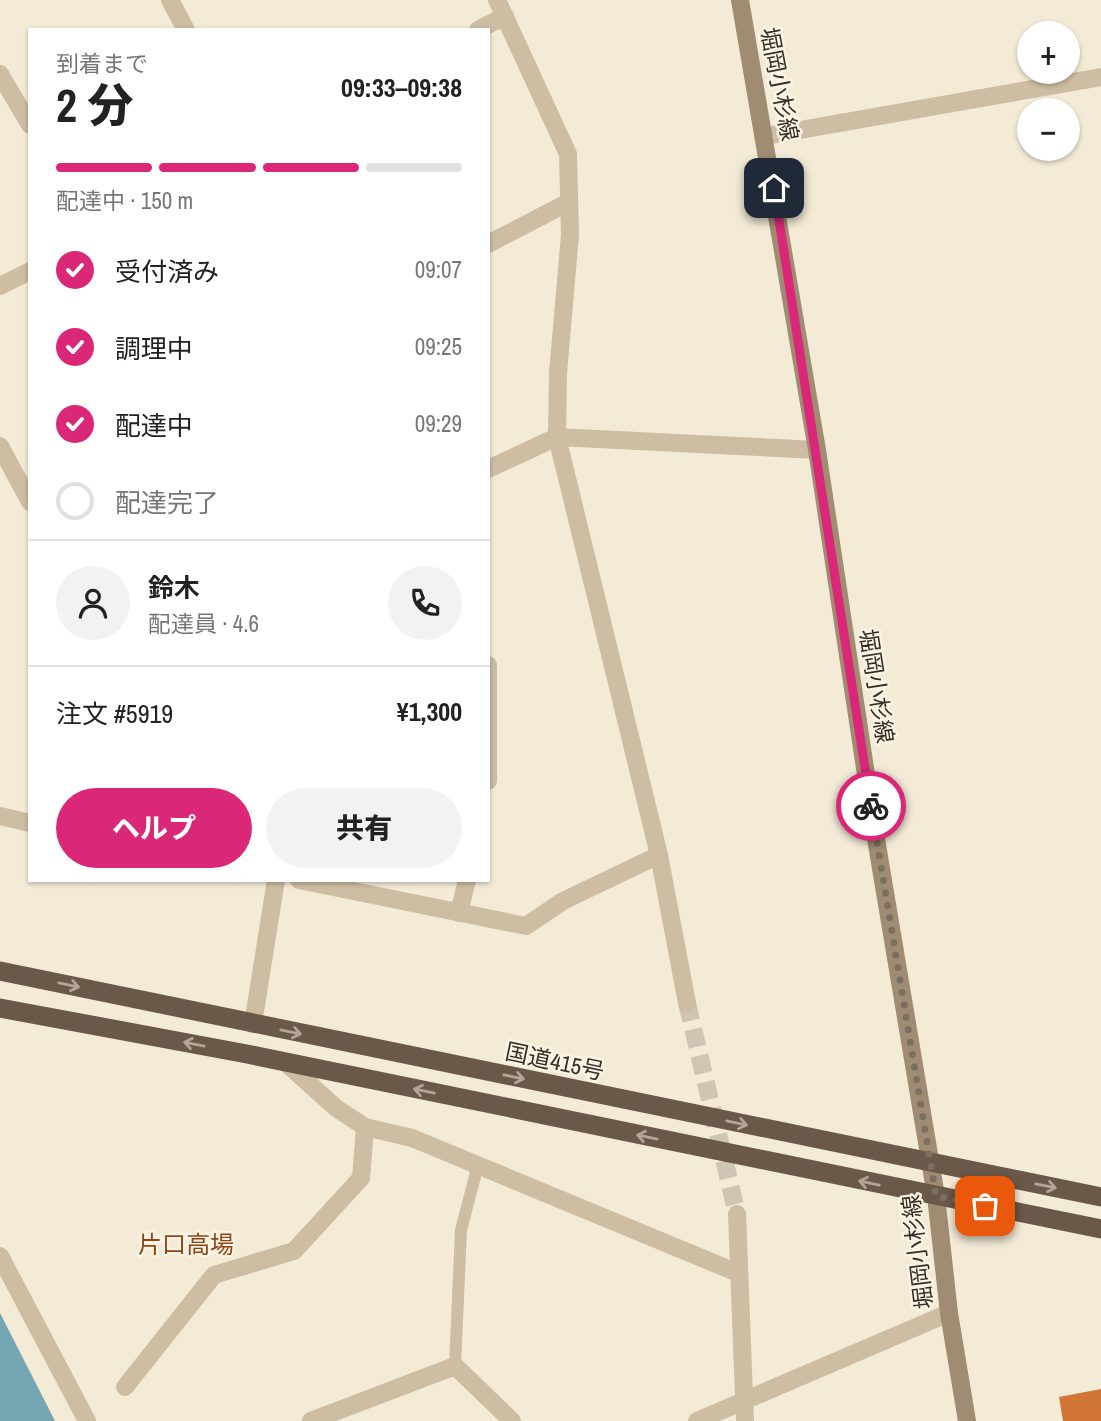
<!DOCTYPE html>
<html lang="ja">
<head>
<meta charset="utf-8">
<style>
  body { margin:0; font-family:"Archivo Narrow","Noto Sans JP",sans-serif; background:#f2f2f2; color:#222; height:100vh; display:flex; flex-direction:column; font-size:26px; white-space:nowrap }
  * { box-sizing:border-box; margin:0 }
  p { font-size:23px; color:#767676 }
  .icon { flex:none; width:38px; height:38px; fill:none; stroke:currentColor; stroke-width:2; stroke-linecap:round; stroke-linejoin:round }
  .map { position:relative; flex:1; overflow:hidden }
  .drawer { position:absolute; left:28px; top:28px; width:462px; height:854px; display:flex; flex-direction:column; background:#fff; border-radius:0px; box-shadow:0 2px 5px #0004 }
  .drawer>* { flex:none }
  .fabs { position:absolute; left:1017px; top:21px; display:grid; gap:14px }
  .fabs a { display:grid; place-items:center; width:63px; height:63px; border-radius:50%; background:#fff; box-shadow:0 2px 5px #0004; font-size:35px }
  .pin { position:absolute; display:grid; place-items:center; width:60px; height:60px; color:#fff; margin:-30px; border-radius:14px; box-shadow:0 4px 10px #0006 }
  .courier { position:absolute; display:grid; place-items:center; width:70px; height:70px; margin:-35px; border:5px solid #db2777; border-radius:50%; background:#fff; color:#222; box-shadow:0 2px 9px #0007 }
  .head em { font-style:normal; font-weight:800 }
  .head div { display:flex; flex-direction:column-reverse }
  .head { display:flex; align-items:center; justify-content:space-between; height:119px; padding:0 28px }
  h1 { font-size:46px; font-weight:800; line-height:52px }
  .bar { display:grid; grid-template-columns:repeat(4,1fr); gap:10px 7px; align-content:center; height:84px; padding:0 28px }
  .bar i { height:9px; border-radius:5px; background:#e0e0e0 }
  .bar .on { background:#db2777 }
  .bar p { grid-column:span 4 }
  .line { display:flex; align-items:center; gap:18px; padding:0 28px; border-top:2px solid #e0e0e0 }
  .line div { flex:1 }
  .round { display:grid; place-items:center; flex:none; width:74px; height:74px; border-radius:37px; background:#f2f2f2 }
  ol { padding:0 28px; list-style:none }
  li { display:flex; align-items:center; gap:21px; height:77px }
  li p { margin-inline-start:auto }
  li .icon { padding:7px; border-radius:50%; background:#db2777; color:#fff; stroke-width:4 }
  li:last-child { color:#767676 }
  li i { width:38px; height:38px; border:4px solid #e0e0e0; border-radius:50% }
  .action { display:flex; gap:14px; margin-top:auto; padding:14px 28px }
  .action a { flex:1; height:80px; border-radius:42px; background:#db2777; color:#fff; font-size:28px; font-weight:800; line-height:80px; text-align:center }
  .action a+a { background:#f2f2f2; color:#222 }
  .map>svg:first-child { display:block }
</style>
</head>
<body>
<div class="map">
<svg width="1101" height="1421" viewBox="0 0 1101 1421">
  <rect width="100%" height="100%" fill="#f4ebd7"/>
  <path fill="#74a6b3" d="M0,1313L55,1421H0Z"/>
  <path fill="#d27637" d="M1101,1389V1421H1063L1059,1397Z"/>
  <g fill="none" stroke-linecap="round" stroke-linejoin="round">
    <path stroke="#cec5b3" stroke-width="18" stroke-dasharray="18 9" stroke-linecap="butt" d="M687,1003L737,1214"/>
    <path stroke="#cdbda2" stroke-width="12" d="M455,1366L461,1230L478,1165"/>
    <g stroke="#cdbda2" stroke-width="18">
      <path d="M170,0L186,30"/>
      <path d="M497,0L568,154L570,235L558,373L557,437L659,855L687,1003"/>
      <path d="M478,30L505,16"/>
      <path d="M0,74L30,125"/>
      <path d="M766,136L1101,77"/>
      <path d="M488,244L569,202"/>
      <path d="M0,286L30,271"/>
      <path d="M0,446L30,502"/>
      <path d="M488,469L557,437L817,450"/>
      <path d="M488,665V781"/>
      <path d="M0,816L30,823"/>
      <path d="M299,880L526,926L563,901L659,855"/>
      <path d="M459,913L467,880"/>
      <path d="M253,1024L276,880"/>
      <path d="M285,1062L336,1108L365,1127L412,1138L738,1273"/>
      <path d="M737,1214L745,1421"/>
      <path d="M0,1256L87,1421"/>
      <path d="M125,1387L214,1275L294,1251L361,1178L365,1127"/>
      <path d="M311,1421L455,1366L512,1421"/>
      <path d="M697,1421L949,1313"/>
    </g>
    <path stroke="#a08b73" stroke-width="18" d="M740,0L817,450L873,821L936,1196L949,1313L967,1421"/>
    <g stroke="#6a5848" stroke-width="19">
      <path d="M0,971L1101,1197"/>
      <path d="M0,1008L247,1054L1101,1229"/>
    </g>
  </g>
  <defs><path id="oneway-shaft" d="M-6 0H5M1.5-3L5.5 0L1.5 3" fill="none" stroke-width="1.6" stroke-linecap="round" stroke-linejoin="round" transform="scale(1.75)"/></defs>
  <g stroke="#b2a696">
    <use href="#oneway-shaft" transform="translate(69 985) rotate(12)"/>
    <use href="#oneway-shaft" transform="translate(291 1032) rotate(12)"/>
    <use href="#oneway-shaft" transform="translate(194 1044) rotate(-169)"/>
    <use href="#oneway-shaft" transform="translate(514 1077) rotate(12)"/>
    <use href="#oneway-shaft" transform="translate(424 1091) rotate(-168)"/>
    <use href="#oneway-shaft" transform="translate(737 1123) rotate(12)"/>
    <use href="#oneway-shaft" transform="translate(647 1137) rotate(-168)"/>
    <use href="#oneway-shaft" transform="translate(869 1183) rotate(-168)"/>
    <use href="#oneway-shaft" transform="translate(1046 1186) rotate(11)"/>
  </g>
  <g fill="none" stroke-linecap="round" stroke-linejoin="round">
    <path stroke="#797063" stroke-width="7" stroke-dasharray="0 12.6" d="M871,806L936,1196L985,1206"/>
    <path stroke="#db2777" stroke-width="9" d="M774,188L871,806"/>
  </g>
  <g text-anchor="middle" dominant-baseline="central" stroke-width="5" stroke-linejoin="round" paint-order="stroke">
    <g font-size="23" fill="#372e25" stroke="#fbf4e4">
      <text transform="translate(780 84) rotate(79)">堀岡小杉線</text>
      <text transform="translate(877 686) rotate(81)">堀岡小杉線</text>
      <text transform="translate(555 1061) rotate(12)">国道415号</text>
      <text transform="translate(917 1252) rotate(-97)">堀岡小杉線</text>
    </g>
    <g font-size="24" fill="#8e4616" stroke="#fbf4e4">
      <text x="186" y="1244">片口高場</text>
    </g>
  </g>
</svg>
<div class="fabs">
<a>+</a>
<a>−</a>
</div>
<div class="pin" style="left:985px;top:1206px;background:#ea580c"><svg class="icon" aria-label="bag" viewBox="0 0 24 24"><path d="M5 8h14l-1 12H6zM9 8a3 3 0 0 1 6 0"/></svg></div>
<div class="pin" style="left:774px;top:188px;background:#1f2937"><svg class="icon" aria-label="home" viewBox="0 0 24 24"><path d="M3 11l9-7 9 7M6 9v11h12V9"/></svg></div>
<div class="courier" style="left:871px;top:806px"><svg class="icon" aria-label="bike" viewBox="0 0 24 24"><circle cx="6" cy="16" r="4"/><circle cx="18" cy="16" r="4"/><path d="M6 16l4-8h5l3 8M10 8l3 8H6M13 5h3"/></svg></div>
<section class="drawer">
<div class="head"><div><h1>2 分</h1><p>到着まで</p></div><em>09:33–09:38</em></div>
<div class="bar"><i class="on"></i><i class="on"></i><i class="on"></i><i></i><p>配達中 · 150 m</p></div>
<ol>
<li><svg class="icon" aria-label="check" viewBox="0 0 24 24"><path d="M5 12l5 5 9-10"/></svg>受付済み<p>09:07</p></li>
<li><svg class="icon" aria-label="check" viewBox="0 0 24 24"><path d="M5 12l5 5 9-10"/></svg>調理中<p>09:25</p></li>
<li><svg class="icon" aria-label="check" viewBox="0 0 24 24"><path d="M5 12l5 5 9-10"/></svg>配達中<p>09:29</p></li>
<li><i></i>配達完了</li>
</ol>
<div class="line" style="height:126px"><a class="round"><svg class="icon" aria-label="person" viewBox="0 0 24 24"><circle cx="12" cy="8" r="4"/><path d="M4 21q1-7 8-7t8 7"/></svg></a><div><b>鈴木</b><p>配達員 · 4.6</p></div><a class="round"><svg class="icon" aria-label="phone" viewBox="0 0 24 24"><path d="M5 4h4l2 5-3 2q2 4 5 5l2-3 5 2v4C11 20 4 13 5 4z"/></svg></a></div>
<div class="line" style="height:91px"><div>注文 #5919</div><b>¥1,300</b></div>
<div class="action"><a>ヘルプ</a><a>共有</a></div>
</section>
</div>
</body>
</html>
